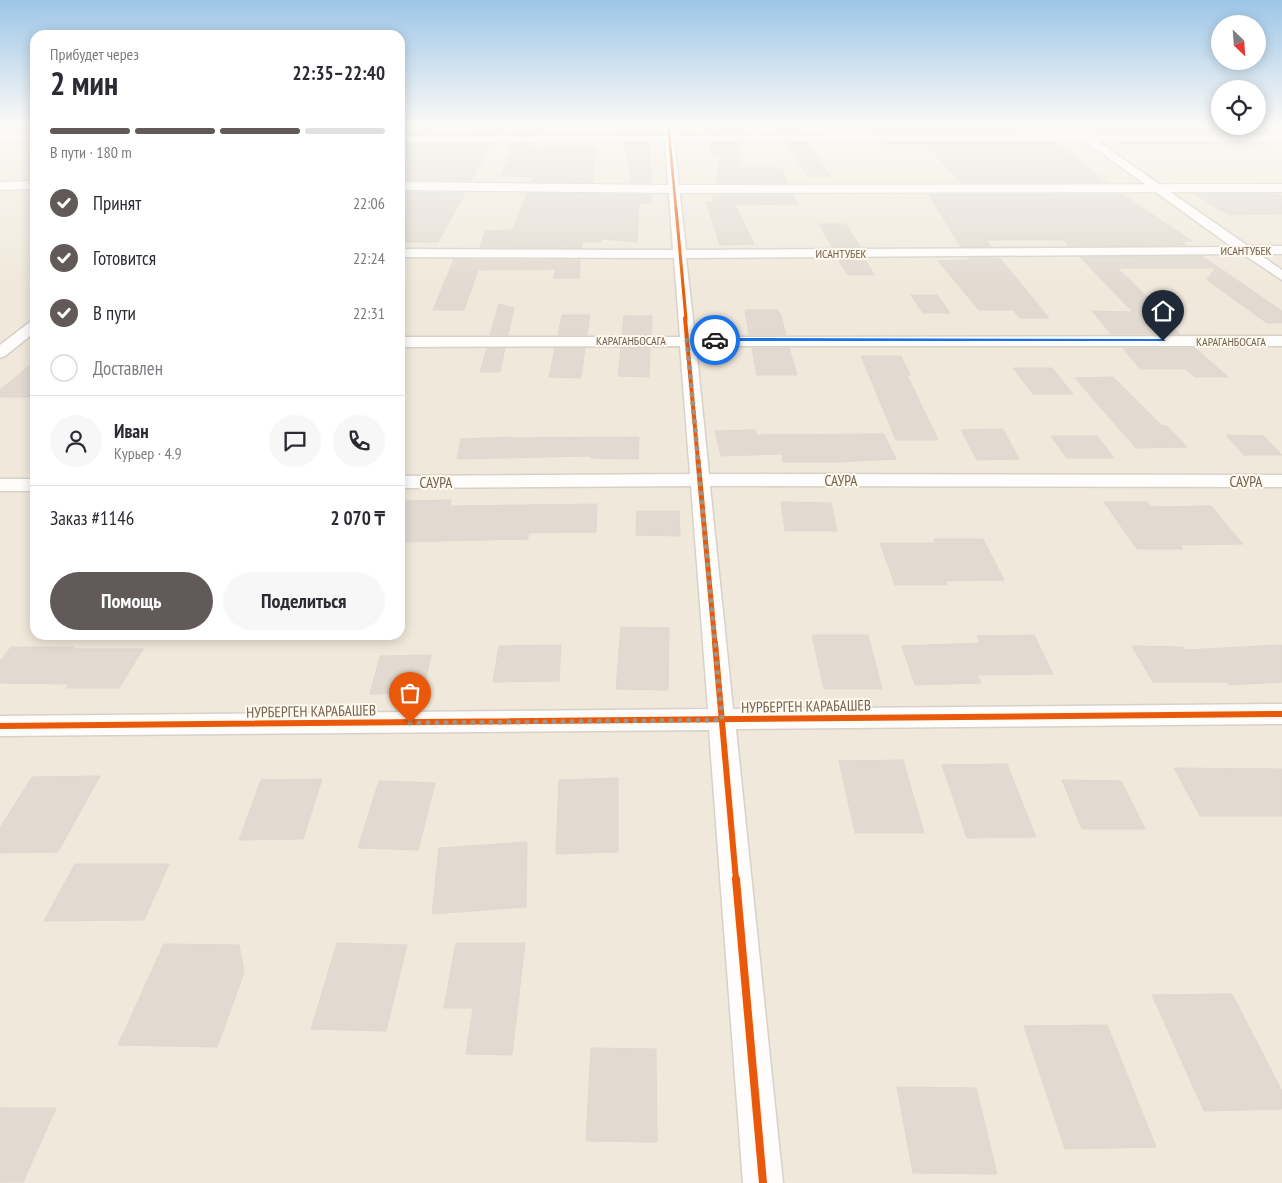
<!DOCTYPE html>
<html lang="ru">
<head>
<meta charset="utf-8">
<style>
  body { margin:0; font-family:"PT Sans Narrow",sans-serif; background:#f7f7f7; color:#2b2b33; height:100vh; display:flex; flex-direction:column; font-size:19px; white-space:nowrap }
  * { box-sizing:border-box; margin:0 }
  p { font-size:16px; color:#7c7c81 }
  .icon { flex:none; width:28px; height:28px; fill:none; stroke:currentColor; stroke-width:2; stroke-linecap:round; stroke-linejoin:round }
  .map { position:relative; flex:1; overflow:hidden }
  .side { position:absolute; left:30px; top:30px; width:375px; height:610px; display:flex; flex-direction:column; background:#fff; border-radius:15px; box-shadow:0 2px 12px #0003 }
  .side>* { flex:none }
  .needle { width:32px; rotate:155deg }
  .buttons { position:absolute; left:1211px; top:15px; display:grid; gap:10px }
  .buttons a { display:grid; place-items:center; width:55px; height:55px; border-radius:50%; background:#fff; box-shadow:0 2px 12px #0003; font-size:25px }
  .pin { position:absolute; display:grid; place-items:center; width:42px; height:42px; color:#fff; margin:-51px -21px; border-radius:50% 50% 50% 0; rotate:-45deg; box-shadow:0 0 5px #0007 }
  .pin .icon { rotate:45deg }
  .courier { position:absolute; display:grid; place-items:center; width:50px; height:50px; margin:-25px; border:4px solid #1a73e8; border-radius:50%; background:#fff; color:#222; box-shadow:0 1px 6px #0007 }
  .headline em { font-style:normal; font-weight:800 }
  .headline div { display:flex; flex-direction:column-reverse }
  .headline { display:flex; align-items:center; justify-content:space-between; height:85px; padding:0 20px }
  h1 { font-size:32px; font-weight:800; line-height:38px }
  .bar { display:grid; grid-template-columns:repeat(4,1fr); gap:8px 5px; align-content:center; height:60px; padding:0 20px }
  .bar i { height:6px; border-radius:4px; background:#e1e1e2 }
  .bar .on { background:#615a58 }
  .bar p { grid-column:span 4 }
  .line { display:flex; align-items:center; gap:12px; padding:0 20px; border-top:1px solid #e1e1e2 }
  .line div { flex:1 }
  .round { display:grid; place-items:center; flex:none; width:52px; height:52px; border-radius:26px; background:#f7f7f7 }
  ol { padding:0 20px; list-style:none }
  li { display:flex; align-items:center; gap:15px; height:55px }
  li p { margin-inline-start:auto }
  li .icon { padding:5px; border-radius:50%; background:#615a58; color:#fff; stroke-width:4 }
  li:last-child { color:#7c7c81 }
  li i { width:28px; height:28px; border:2px solid #e1e1e2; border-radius:50% }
  .cta { display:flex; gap:10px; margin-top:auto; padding:10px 20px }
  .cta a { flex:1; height:58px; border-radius:30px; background:#615a58; color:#fff; font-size:20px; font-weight:800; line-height:58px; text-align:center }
  .cta a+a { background:#f7f7f7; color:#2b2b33 }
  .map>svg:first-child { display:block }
</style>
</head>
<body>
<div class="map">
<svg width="1282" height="1183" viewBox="0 0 1282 1183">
  <rect width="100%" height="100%" fill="#f7f4ec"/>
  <path fill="#f0e8da" d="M0,123H35V635H400V123H1220V126H1258V123H1282V1183H0Z"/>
  <g fill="#e2dad1" stroke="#e0d8cf">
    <path d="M705,123L743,125L742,134H709Z"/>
    <path d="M780,123H792L800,134H780L775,126Z"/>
    <path d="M1087,123H1187L1193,126H1231L1243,133H1102Z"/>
    <path d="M478,125H502L496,134H473Z"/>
    <path d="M517,125H540L537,134H515Z"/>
    <path d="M400,126H430L424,134H400Z"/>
    <path d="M1010,126L1020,133L876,134L871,127Z"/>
    <path d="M623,128H649V134H624Z"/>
    <path d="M512,143H534L533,147L597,146L592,182H531L533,177L502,176Z"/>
    <path d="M625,143H649L652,183H631Z"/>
    <path d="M710,143H741L738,168H781L788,183H716L721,155H712Z"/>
    <path d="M786,143H807L831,176H808Z"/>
    <path d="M882,143H1056L1107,182L961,183L928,148H886Z"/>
    <path d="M1117,143H1261L1269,147L1126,149Z"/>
    <path d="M400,144H491L471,181L400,180Z"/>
    <path d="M400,192L465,193L438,242H400Z"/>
    <path d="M527,193L651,195V203H639L637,242L602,239L601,242H582V248L480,247L485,231L513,230Z"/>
    <path d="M1122,194L1192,241H1179L1186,245L1069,246L1064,240H986L991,246L961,247L929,195Z"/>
    <path d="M1195,194H1277L1282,196V214L1228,215Z"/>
    <path d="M714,195H793L798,204L735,205L754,244L720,245L706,202H712Z"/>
    <path d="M819,224H846L860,247H832Z"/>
    <path d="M1202,256L1282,311V323H1267L1207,280L1215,268H1117L1162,311L1159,315L1180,334H1111L1092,311L1133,312L1080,257Z"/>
    <path d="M968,258H1000L1049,318H1020L1013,310H979L938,261L969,260Z"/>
    <path d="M454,259L476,260H580L579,278H554L556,269L478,270L464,310H433Z"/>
    <path d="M838,259H865L874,275H848Z"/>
    <path d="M911,295H937L950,313H923Z"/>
    <path d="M499,304L514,308L508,335H490Z"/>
    <path d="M745,310H777L781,315L786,335H749Z"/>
    <path d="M562,315H590L587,335H558Z"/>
    <path d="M624,316H652L651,335H622Z"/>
    <path d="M505,348L500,372H480L487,349Z"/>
    <path d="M555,348H585L581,378L549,377Z"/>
    <path d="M621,348H650L649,377L618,376Z"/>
    <path d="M752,348H789L797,375H757Z"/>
    <path d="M1123,348H1195L1228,377H1195L1186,369H1140Z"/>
    <path d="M861,356H901L910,375H907L938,440H896Z"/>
    <path d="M35,361V397H0V390Z"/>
    <path d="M1013,368H1052L1073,394H1033Z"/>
    <path d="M1113,377L1162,426H1167L1187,447L1136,448L1075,378Z"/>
    <path d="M1003,429L1019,459L977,460L961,430Z"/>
    <path d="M755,430L757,435L884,434L896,459L839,462H783L782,454L721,456L715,431Z"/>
    <path d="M1226,435L1264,436L1282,455H1244Z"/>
    <path d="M1051,436H1097L1114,458H1067Z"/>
    <path d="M513,437V438L639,437L638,459L591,458V456L457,459L461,439Z"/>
    <path d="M451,500L450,506L597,504L596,532L528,533V539L400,542V522L406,501Z"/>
    <path d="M781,502L831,503L837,531H785Z"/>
    <path d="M1104,502H1147L1151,507L1211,506L1243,544L1180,545L1183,549H1137Z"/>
    <path d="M637,511H679L680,536L636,535Z"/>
    <path d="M934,539H983L1004,580L945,581L947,585H895L880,543H935Z"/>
    <path d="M621,627L669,628L668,690L616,689Z"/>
    <path d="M812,635H868L882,689H824Z"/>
    <path d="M1034,635L1053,674L977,675L981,683L915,685L902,646L980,643L977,636Z"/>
    <path d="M561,645L559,681L493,682L499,646Z"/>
    <path d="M1282,645V682L1229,685L1227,682H1153L1132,646L1183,647L1185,650Z"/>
    <path d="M11,647H74L73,649H143L119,688H66L69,684L0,683V661Z"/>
    <path d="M431,655L423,693L370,694L380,656Z"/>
    <path d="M903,760L924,833H855L839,761Z"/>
    <path d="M1007,764L1036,837L967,838L942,765Z"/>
    <path d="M1174,768L1282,769V816H1200Z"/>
    <path d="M100,776L58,852L0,853V828L32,777Z"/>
    <path d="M618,778V852L556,854L559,780Z"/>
    <path d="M322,779L303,839L239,840L261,780Z"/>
    <path d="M1062,780L1121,781L1145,829H1082Z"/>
    <path d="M379,781L435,783L418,850L358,848Z"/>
    <path d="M527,842L526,907L432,914L439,848Z"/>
    <path d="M75,864H169L144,920L44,921Z"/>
    <path d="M337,943L407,945L386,1031L311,1029Z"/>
    <path d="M456,943H525L512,1055L466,1054L473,1008H444Z"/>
    <path d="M164,944L239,945L244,973L217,1047L118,1045Z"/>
    <path d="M1232,994L1282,1091V1109L1204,1111L1152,995Z"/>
    <path d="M1107,1025L1156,1147L1065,1149L1024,1026Z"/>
    <path d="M591,1048L656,1049L657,1142L586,1141Z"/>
    <path d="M897,1087L976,1088L997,1174L913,1173Z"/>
    <path d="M0,1108H56L23,1182H0Z"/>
  </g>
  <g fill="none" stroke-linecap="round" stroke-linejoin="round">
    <defs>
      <g id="minor">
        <path d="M664,123H672L674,136L1078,135L1062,123H1072L1090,135H1282V141H1097L1248,246H1282V254H1259L1282,270V280L1243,254L686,258L695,337L1282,336V346H696L709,474L1282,475V487L710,486L733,709L1282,704V724L736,729L783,1183H743L709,730L0,736V716L708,709L691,486L400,488V476L690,474L680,346L400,347V337H680L674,258L400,257V249L673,250L665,141L400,142V136H665ZM674,141H1085L1232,247L686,250Z"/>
        <rect x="0" y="135" width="35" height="6"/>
        <path d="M35,321V332L5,356L0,358V345L30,322Z"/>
        <rect x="0" y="479" width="35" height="12"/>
      </g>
      <g id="tertiary">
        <path d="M35,181V189L0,190V182Z"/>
        <path d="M400,182L674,185L1282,184V192L674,193L400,190Z"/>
      </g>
    </defs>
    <use href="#minor" stroke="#d7d1ca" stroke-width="3"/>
    <use href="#tertiary" stroke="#d7d1ca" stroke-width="2"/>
    <use href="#minor" fill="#fefdfc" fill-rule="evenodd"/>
    <use href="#tertiary" fill="#fefdfc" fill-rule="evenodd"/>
    <defs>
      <path id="cycleway-far5" d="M668,123L676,209"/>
      <path id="cycleway-far4" d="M676,208L686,319"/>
      <path id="cycleway-far3" d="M685,318L698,461"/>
      <path id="cycleway-far2" d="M698,460L715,644"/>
      <g id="cycleway-far1">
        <path d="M715,643L736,880"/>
        <path d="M0,726L1282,714"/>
      </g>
      <path id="cycleway" d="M736,879L763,1183"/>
    </defs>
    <use href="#cycleway-far5" stroke="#fefaef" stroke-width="4"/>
    <use href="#cycleway-far4" stroke="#fefaef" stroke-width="5"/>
    <use href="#cycleway-far3" stroke="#fefaef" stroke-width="6"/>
    <use href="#cycleway-far2" stroke="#fefaef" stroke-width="8"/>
    <use href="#cycleway-far1" stroke="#fefaef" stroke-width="9"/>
    <use href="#cycleway" stroke="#fefaef" stroke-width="11"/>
    <use href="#cycleway-far5" stroke="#e8590c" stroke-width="2.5"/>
    <use href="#cycleway-far4" stroke="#e8590c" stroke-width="3"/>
    <use href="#cycleway-far3" stroke="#e8590c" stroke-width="4"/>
    <use href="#cycleway-far2" stroke="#e8590c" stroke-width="5"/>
    <use href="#cycleway-far1" stroke="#e8590c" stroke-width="6"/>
    <use href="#cycleway" stroke="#e8590c" stroke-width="8"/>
  </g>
  <linearGradient id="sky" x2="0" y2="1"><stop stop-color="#9dc6e8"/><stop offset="0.43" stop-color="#fbfaf6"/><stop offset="1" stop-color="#fbfaf6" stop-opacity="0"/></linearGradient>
  <rect width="1282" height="289" fill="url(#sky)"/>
  <path fill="#1a73e8" d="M715,338L1163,339L1166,341H713Z"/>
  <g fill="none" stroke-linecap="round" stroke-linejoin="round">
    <path stroke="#a29485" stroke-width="5" stroke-dasharray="0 9" d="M410,723L722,720L687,340H715"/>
  </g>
  <g text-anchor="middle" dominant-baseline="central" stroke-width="4" stroke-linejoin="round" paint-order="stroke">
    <g font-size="12" fill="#75604d" stroke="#fefaef">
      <text x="1246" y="250">ИСАНТУБЕК</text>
      <text x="841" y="253">ИСАНТУБЕК</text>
      <text x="631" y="340">КАРАГАНБОСАГА</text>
      <text x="1231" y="341">КАРАГАНБОСАГА</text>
    </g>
    <g font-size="15" fill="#75604d" stroke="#fefaef">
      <text x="841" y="480">САУРА</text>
      <text x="1246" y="481">САУРА</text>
      <text x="436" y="482">САУРА</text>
      <text transform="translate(806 706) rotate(-1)">НУРБЕРГЕН КАРАБАШЕВ</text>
      <text transform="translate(311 711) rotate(-1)">НУРБЕРГЕН КАРАБАШЕВ</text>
    </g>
  </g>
</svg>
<div class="buttons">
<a><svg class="needle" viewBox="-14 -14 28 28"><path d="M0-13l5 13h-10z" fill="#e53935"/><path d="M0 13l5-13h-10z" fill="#7c7c81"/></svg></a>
<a><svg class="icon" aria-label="locate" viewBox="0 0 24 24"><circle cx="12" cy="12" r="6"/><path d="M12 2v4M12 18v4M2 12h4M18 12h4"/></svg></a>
</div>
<div class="pin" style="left:410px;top:723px;background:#ea580c"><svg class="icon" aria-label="bag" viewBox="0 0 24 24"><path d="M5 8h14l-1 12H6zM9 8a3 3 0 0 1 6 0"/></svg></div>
<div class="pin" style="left:1163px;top:341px;background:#1f2937"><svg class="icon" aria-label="home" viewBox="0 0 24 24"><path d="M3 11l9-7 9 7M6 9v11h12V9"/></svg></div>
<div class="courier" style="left:715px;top:340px"><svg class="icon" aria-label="car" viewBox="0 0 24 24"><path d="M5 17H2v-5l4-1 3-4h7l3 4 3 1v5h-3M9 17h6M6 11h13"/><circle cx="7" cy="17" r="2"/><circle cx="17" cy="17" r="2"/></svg></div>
<section class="side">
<div class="headline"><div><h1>2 мин</h1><p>Прибудет через</p></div><em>22:35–22:40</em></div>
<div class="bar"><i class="on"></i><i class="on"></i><i class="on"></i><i></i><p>В пути · 180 m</p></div>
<ol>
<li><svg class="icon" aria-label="check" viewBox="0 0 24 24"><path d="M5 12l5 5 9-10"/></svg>Принят<p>22:06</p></li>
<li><svg class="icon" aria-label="check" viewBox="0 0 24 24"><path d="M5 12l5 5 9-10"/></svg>Готовится<p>22:24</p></li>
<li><svg class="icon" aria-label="check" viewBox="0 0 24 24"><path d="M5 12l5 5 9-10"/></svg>В пути<p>22:31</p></li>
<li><i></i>Доставлен</li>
</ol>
<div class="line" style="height:90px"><a class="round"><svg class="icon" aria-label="person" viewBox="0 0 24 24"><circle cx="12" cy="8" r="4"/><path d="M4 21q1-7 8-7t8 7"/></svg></a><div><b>Иван</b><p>Курьер · 4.9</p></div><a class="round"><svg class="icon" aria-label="chat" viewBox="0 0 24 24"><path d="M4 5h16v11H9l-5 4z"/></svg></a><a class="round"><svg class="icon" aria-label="phone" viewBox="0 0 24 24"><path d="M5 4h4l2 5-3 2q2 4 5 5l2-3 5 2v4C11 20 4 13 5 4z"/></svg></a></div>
<div class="line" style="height:65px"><div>Заказ #1146</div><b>2 070 ₸</b></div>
<div class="cta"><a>Помощь</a><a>Поделиться</a></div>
</section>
</div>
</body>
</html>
